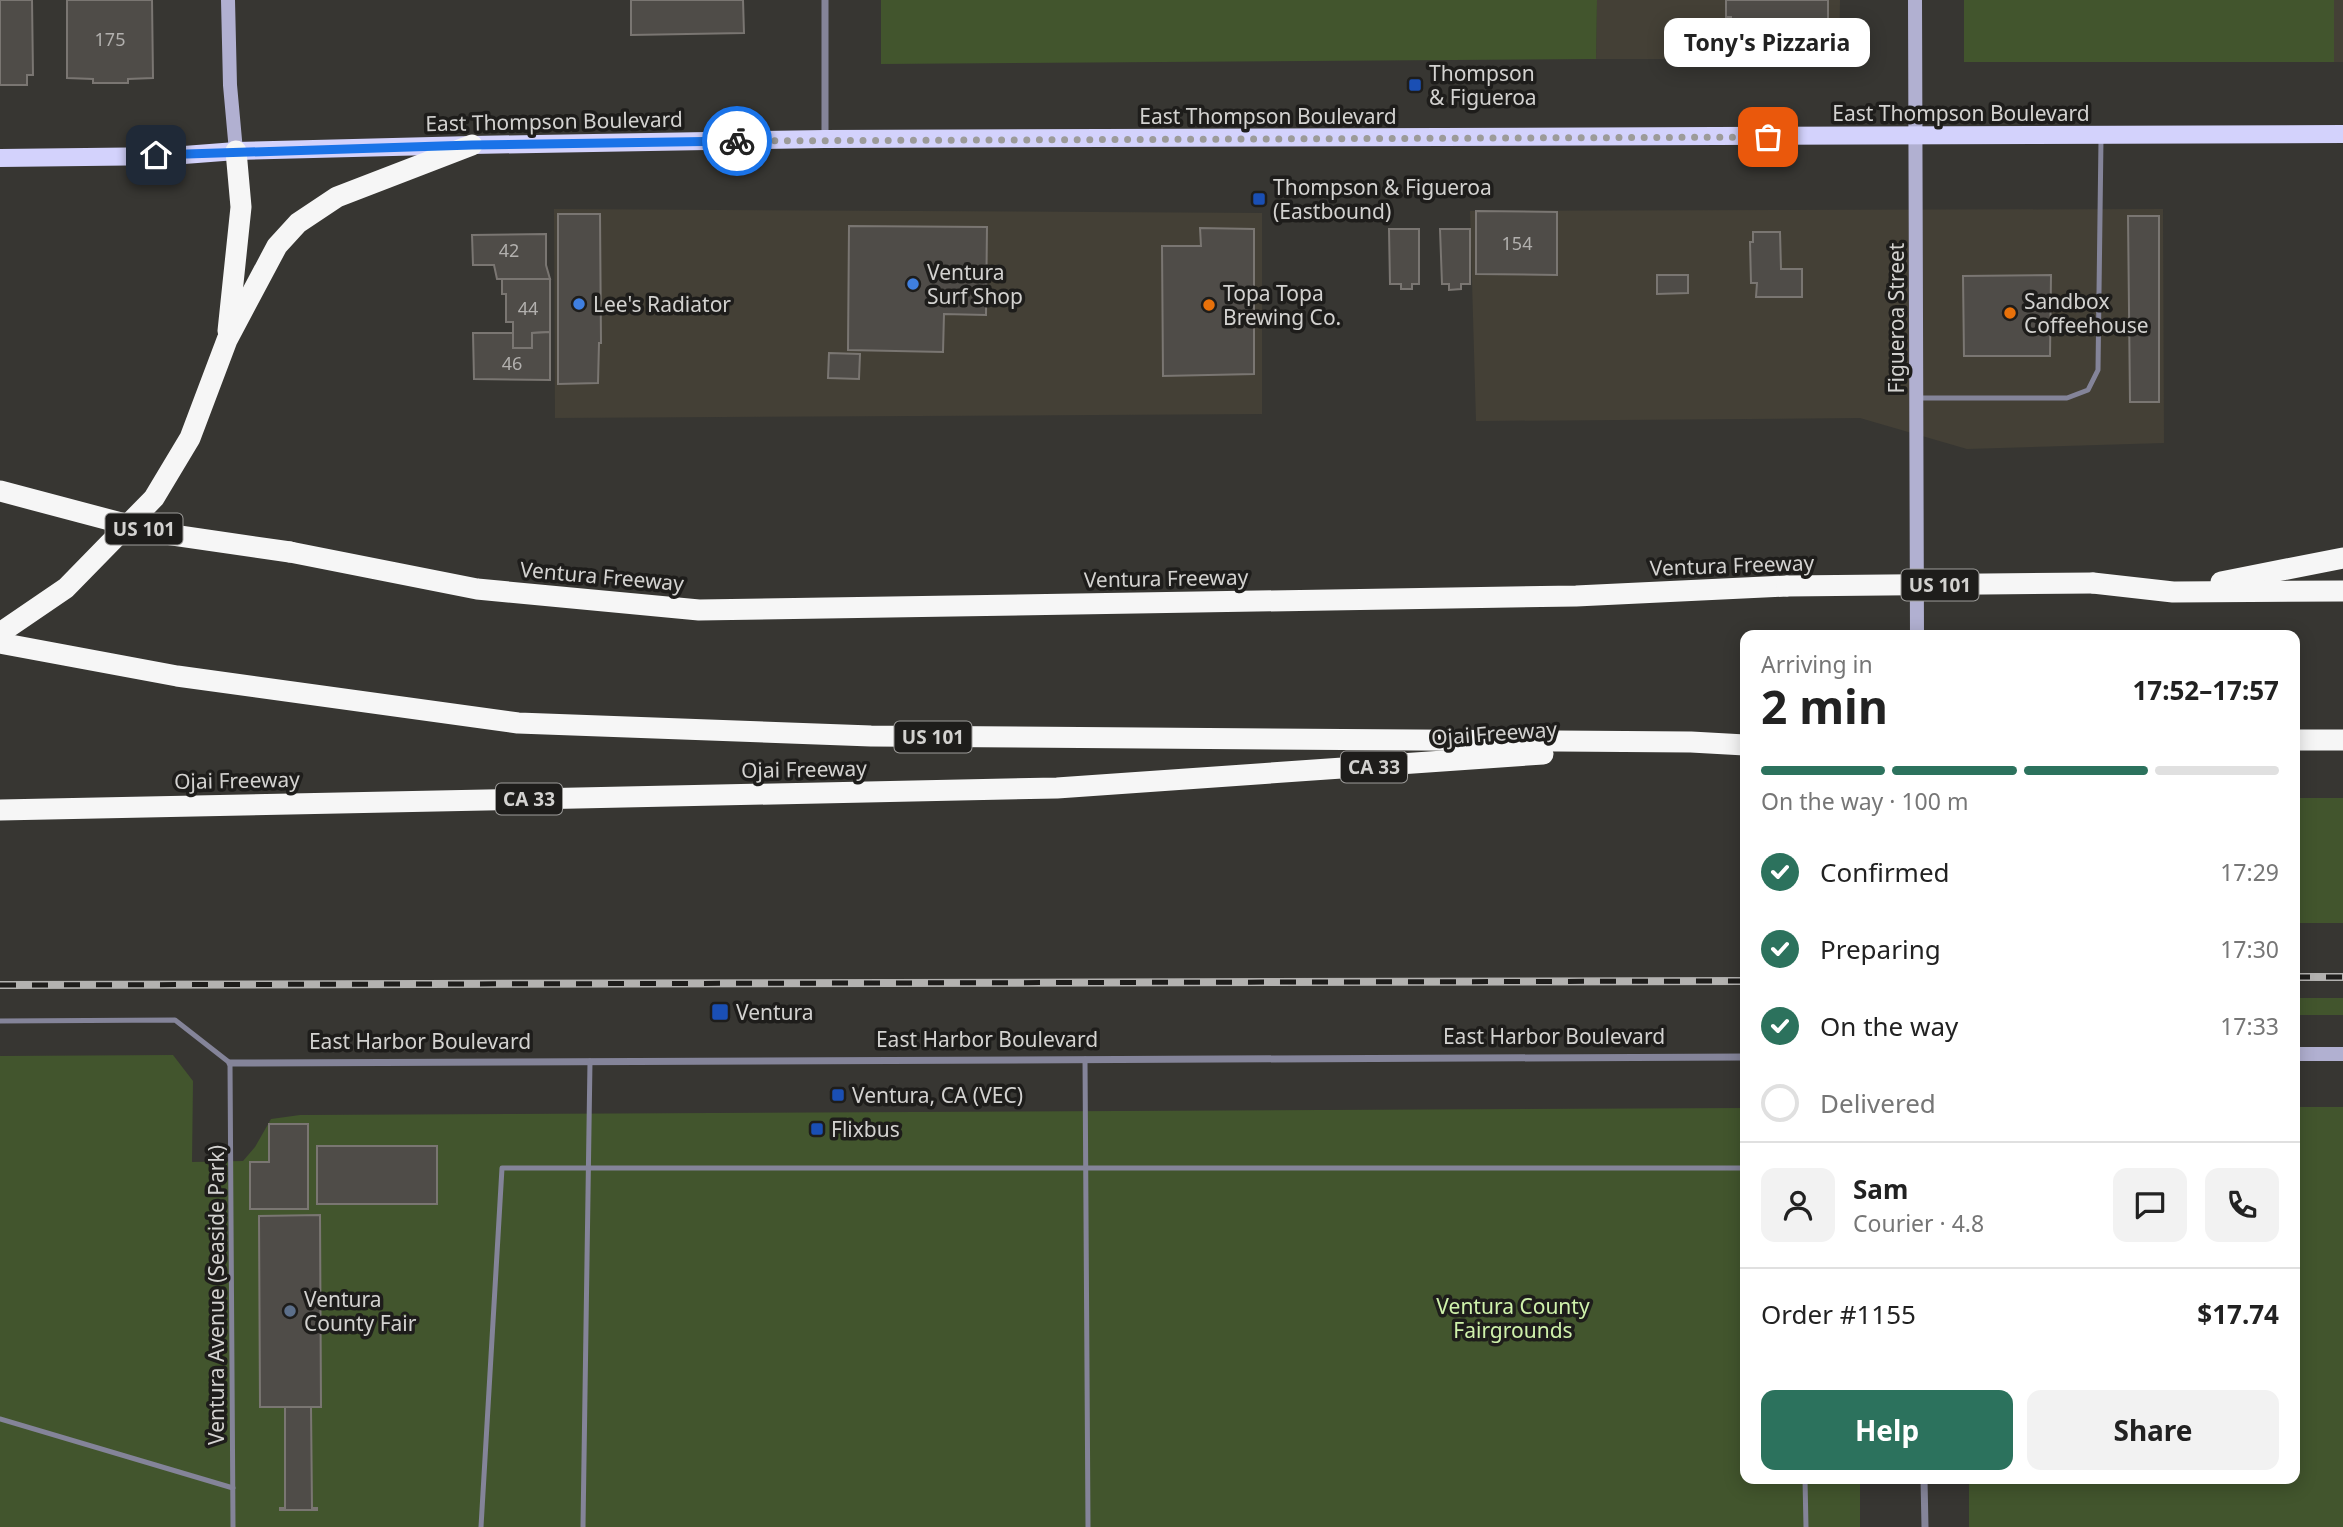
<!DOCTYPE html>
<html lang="en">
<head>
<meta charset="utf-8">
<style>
  body { margin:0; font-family:"Noto Sans",sans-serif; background:#f2f2f2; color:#222; height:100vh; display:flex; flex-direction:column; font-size:26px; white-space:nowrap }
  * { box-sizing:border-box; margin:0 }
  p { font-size:23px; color:#767676 }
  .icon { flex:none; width:38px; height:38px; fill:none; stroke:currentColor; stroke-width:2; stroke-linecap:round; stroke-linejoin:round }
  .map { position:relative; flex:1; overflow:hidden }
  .panel { position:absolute; left:1740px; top:630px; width:560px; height:854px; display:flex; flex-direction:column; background:#fff; border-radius:14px; box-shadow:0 4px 18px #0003 }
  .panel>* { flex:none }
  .pin { position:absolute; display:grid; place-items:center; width:60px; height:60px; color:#fff; margin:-30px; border-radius:14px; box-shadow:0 4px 10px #0006 }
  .courier { position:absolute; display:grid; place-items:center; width:70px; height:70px; margin:-35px; border:5px solid #1a73e8; border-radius:50%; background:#fff; color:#222; box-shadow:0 2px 9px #0007 }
  .bubble { position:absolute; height:49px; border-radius:14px; background:#fff; box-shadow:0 4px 18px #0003; font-size:23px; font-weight:700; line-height:49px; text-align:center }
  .headline em { font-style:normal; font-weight:700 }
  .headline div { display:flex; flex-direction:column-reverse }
  .headline { display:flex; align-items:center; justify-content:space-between; height:119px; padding:0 21px }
  h1 { font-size:46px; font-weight:700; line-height:52px }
  .bar { display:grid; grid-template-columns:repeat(4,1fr); gap:10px 7px; align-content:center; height:84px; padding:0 21px }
  .bar i { height:9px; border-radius:5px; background:#e0e0e0 }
  .bar .active { background:#2c725d }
  .bar p { grid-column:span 4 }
  .line { display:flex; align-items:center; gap:18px; padding:0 21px; border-top:2px solid #e0e0e0 }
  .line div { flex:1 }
  .round { display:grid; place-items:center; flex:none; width:74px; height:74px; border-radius:14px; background:#f2f2f2 }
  ol { padding:0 21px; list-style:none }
  li { display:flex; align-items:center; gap:21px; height:77px }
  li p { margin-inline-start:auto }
  li .icon { padding:7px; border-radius:50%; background:#2c725d; color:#fff; stroke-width:4 }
  li:last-child { color:#767676 }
  li i { width:38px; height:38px; border:4px solid #e0e0e0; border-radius:50% }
  .cta { display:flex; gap:14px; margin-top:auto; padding:14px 21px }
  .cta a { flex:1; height:80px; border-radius:14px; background:#2c725d; color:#fff; font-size:28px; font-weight:700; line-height:80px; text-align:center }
  .cta a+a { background:#f2f2f2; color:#222 }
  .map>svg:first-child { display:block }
</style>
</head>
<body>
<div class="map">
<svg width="2343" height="1527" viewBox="0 0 2343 1527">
  <rect width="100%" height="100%" fill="#373632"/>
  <g fill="#444036">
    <path d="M1597,0H1840L1839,59H1596Z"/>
    <rect x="2334" y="0" width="9" height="62"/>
    <path d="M554,209L1262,213V414L555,418Z"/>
    <path d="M2163,209L2164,443L1967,449L1860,418L1476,421L1470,211Z"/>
  </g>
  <g fill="#42552d">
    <path d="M881,0H1597L1596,59L881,64Z"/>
    <rect x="1964" y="0" width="370" height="62"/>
    <rect x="2294" y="798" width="49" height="125"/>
    <rect x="2294" y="998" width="49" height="17"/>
    <path d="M173,1055L193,1081L192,1162L243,1161L255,1147L271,1119L300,1115L1745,1108V1479H1860V1527H0V1056Z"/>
    <path d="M2294,1107H2343V1527H1969V1479H2294Z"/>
  </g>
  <g fill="#4f4c48" stroke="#7a7672" stroke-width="2">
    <path d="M0,0H32L33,75H27V85H0Z"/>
    <path d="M67,0H152L153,78L128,79V83H93V79L67,78Z"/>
    <path d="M631,0H743L744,33L631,35Z"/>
    <path d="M1726,0H1828V19L1836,27V43L1825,53H1810L1800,44H1787V47L1731,45V17H1726Z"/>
    <path d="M1476,211L1557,212V275L1476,274Z"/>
    <path d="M558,214H600L601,343H599L598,383L558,384Z"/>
    <path d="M2128,216H2159V402H2130Z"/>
    <path d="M849,226L987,227L986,315L944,314L943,352L848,350Z"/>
    <path d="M1200,228L1254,229V374L1163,376L1162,246H1201Z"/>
    <path d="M1389,229H1419V284H1412V289H1401V284H1390Z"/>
    <path d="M1440,229H1470V284H1461V289L1449,290V284H1442Z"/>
    <path d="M1753,232H1780L1781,269H1802V297H1756L1757,283H1751L1750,242H1753Z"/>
    <path d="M546,234V265L550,279H497L494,265H473L472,235Z"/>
    <path d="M1657,275H1688V293L1657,294Z"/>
    <path d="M2051,275L2050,356H1964L1963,276Z"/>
    <path d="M502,279H550V332L532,333V348H513V322H506V294H502Z"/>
    <path d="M550,332V380L474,379L473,333H513V348H532V333Z"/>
    <path d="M829,353L860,354L859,379L828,378Z"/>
    <path d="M269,1124H308V1209H250V1162H269Z"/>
    <rect x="317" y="1146" width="120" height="58"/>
    <path d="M320,1215L321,1407H260L259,1216Z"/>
    <path d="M285,1407H311L312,1508H317V1510H280V1508H285Z"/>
  </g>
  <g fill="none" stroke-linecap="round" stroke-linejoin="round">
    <g stroke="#848499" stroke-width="5">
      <path d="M1917,398H2067L2088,390L2098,370L2101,139"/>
      <path d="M0,1021L175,1020L230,1063L233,1527"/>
      <path d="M1085,1059L1088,1527"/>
      <path d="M0,1419L233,1488"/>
      <path d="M1805,1479L1806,1527"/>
      <path d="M481,1527L502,1168H1745"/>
      <path d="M583,1527L590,1061"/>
    </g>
    <g stroke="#848499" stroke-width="7">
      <path d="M825,139V0"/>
      <path d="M230,1063L1745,1057"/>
      <path d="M1924,1479L1925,1527"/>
    </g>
    <g stroke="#b1b0d1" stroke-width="14">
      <path d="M228,0L230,85L236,151"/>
      <path d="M1915,0L1917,635"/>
      <path d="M2294,1054H2343"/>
    </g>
    <path stroke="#d3d2fc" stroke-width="18" d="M0,158L171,156L236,151L472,145L825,139L2343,134"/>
    <g stroke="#f6f6f6" stroke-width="21">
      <path d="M228,331L241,207L236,151"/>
      <path d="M290,552L477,589L699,610L1576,596L1787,586"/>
      <path d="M2221,582L2343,558"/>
      <path d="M2093,583L2173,592L2343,591"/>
      <path d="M0,633L66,588L154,498L190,438L227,340L277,246L298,223L337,197L472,145"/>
      <path d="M0,643L177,676L518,723L871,736L1691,742L1745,745"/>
      <path d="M2294,740H2343"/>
      <path d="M0,810L1057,788L1543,754"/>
    </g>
    <defs>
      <g id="rail">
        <path d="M2294,977H2343"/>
        <path d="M0,985L1745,981"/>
      </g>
    </defs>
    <use href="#rail" stroke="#b3b2b0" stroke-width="8"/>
    <use href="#rail" stroke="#1e1d1b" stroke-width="5" stroke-dasharray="16" stroke-linecap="butt"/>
    <g stroke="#f6f6f6" stroke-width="21">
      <path d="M0,491L159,533L290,552"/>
      <path d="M1787,586L2093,583"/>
    </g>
  </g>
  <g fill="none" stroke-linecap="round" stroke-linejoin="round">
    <path stroke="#9c9b99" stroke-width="7" stroke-dasharray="0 12.6" d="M737,141L1768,137"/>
    <path stroke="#1a73e8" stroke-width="9" d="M156,155L472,145L737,141"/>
  </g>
  <g fill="#1a4fb4" stroke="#1e1d1b" stroke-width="2.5">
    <rect x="1408" y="78" width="14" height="14" rx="3.5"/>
    <rect x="1252" y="192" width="14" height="14" rx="3.5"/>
    <rect x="711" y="1003" width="18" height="18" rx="3.5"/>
    <rect x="831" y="1088" width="14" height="14" rx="3.5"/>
    <rect x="810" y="1122" width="14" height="14" rx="3.5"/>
  </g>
  <g fill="#3f7fe0" stroke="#1e1d1b" stroke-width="2.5">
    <circle cx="913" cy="284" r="7"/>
    <circle cx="579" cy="304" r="7"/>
  </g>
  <g fill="#e8710a" stroke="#1e1d1b" stroke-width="2.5">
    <circle cx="1209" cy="305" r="7"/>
    <circle cx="2010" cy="313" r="7"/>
  </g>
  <circle fill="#5c6f8a" stroke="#1e1d1b" stroke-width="2.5" cx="290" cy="1311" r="7"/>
  <g text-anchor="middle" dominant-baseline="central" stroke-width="7" stroke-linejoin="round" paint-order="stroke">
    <g font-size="18" fill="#b2b0ae">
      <text x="110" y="39">175</text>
      <text x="1517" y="243">154</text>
      <text x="509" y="250">42</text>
      <text x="528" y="308">44</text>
      <text x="512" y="363">46</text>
    </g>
    <g fill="#1e1d1b" stroke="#9d9c9a" stroke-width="2">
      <rect x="105.5" y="513.5" width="77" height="31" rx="5"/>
      <rect x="1901.5" y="569.5" width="77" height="31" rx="5"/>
      <rect x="894.5" y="721.5" width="77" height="31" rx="5"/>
      <rect x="1341" y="751.5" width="66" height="31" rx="5"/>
      <rect x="496" y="783.5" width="66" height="31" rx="5"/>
    </g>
    <g font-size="19" font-weight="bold" fill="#d3d2d0">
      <text x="144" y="529">US 101</text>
      <text x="1940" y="585">US 101</text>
      <text x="933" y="737">US 101</text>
      <text x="1374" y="767">CA 33</text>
      <text x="529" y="799">CA 33</text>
    </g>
    <g font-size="21" fill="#d3d2d0" stroke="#1e1d1b" text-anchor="start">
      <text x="1429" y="73">Thompson<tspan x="1429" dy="24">&amp; Figueroa</tspan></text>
      <text x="1273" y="187">Thompson &amp; Figueroa<tspan x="1273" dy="24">(Eastbound)</tspan></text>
      <text x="927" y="272">Ventura<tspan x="927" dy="24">Surf Shop</tspan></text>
      <text x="1223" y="293">Topa Topa<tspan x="1223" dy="24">Brewing Co.</tspan></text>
      <text x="2024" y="301">Sandbox<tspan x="2024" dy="24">Coffeehouse</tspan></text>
      <text x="593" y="304">Lee's Radiator</text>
      <text x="736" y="1012">Ventura</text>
      <text x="852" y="1095">Ventura, CA (VEC)</text>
      <text x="831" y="1129">Flixbus</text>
      <text x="304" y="1299">Ventura<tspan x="304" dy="24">County Fair</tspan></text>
    </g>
    <g font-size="21" fill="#d3d2d0" stroke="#1e1d1b">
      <text x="1961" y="113">East Thompson Boulevard</text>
      <text x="1268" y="116">East Thompson Boulevard</text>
      <text transform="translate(554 121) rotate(-1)">East Thompson Boulevard</text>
      <text transform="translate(1896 318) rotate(-90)">Figueroa Street</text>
      <text transform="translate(1732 565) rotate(-2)">Ventura Freeway</text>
      <text transform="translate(602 576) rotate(5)">Ventura Freeway</text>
      <text transform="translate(1166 578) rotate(-1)">Ventura Freeway</text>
      <text transform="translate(1494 733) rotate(-4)">Ojai Freeway</text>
      <text transform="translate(804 769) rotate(-1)">Ojai Freeway</text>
      <text transform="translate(237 780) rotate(-1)">Ojai Freeway</text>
      <text x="1554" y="1036">East Harbor Boulevard</text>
      <text x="987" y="1039">East Harbor Boulevard</text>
      <text x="420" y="1041">East Harbor Boulevard</text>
      <text transform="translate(216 1295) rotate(-90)">Ventura Avenue (Seaside Park)</text>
    </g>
    <g font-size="21" fill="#cff2ab" stroke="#1e1d1b">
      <text x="1513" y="1306">Ventura County<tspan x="1513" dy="24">Fairgrounds</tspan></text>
    </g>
  </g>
</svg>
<div class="pin" style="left:1768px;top:137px;background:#ea580c"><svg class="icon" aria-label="bag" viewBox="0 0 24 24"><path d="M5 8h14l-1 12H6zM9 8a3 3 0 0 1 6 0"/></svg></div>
<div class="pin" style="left:156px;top:155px;background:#1f2937"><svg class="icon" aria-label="home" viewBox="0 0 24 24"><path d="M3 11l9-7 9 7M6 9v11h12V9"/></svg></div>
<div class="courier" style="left:737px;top:141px"><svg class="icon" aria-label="bike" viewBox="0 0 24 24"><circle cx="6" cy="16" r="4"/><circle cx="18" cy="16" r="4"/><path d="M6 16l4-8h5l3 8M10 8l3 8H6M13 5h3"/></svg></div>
<div class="bubble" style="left:1664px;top:18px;width:206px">Tony's Pizzaria</div>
<section class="panel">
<div class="headline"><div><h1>2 min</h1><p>Arriving in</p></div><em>17:52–17:57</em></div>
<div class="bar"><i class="active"></i><i class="active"></i><i class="active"></i><i></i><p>On the way · 100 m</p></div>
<ol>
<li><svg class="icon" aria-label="check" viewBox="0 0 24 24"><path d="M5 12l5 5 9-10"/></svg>Confirmed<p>17:29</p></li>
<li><svg class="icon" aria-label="check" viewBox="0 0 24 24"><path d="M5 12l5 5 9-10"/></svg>Preparing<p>17:30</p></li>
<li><svg class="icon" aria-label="check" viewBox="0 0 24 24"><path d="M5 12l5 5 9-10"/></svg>On the way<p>17:33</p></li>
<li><i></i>Delivered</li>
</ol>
<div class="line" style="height:126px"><a class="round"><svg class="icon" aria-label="person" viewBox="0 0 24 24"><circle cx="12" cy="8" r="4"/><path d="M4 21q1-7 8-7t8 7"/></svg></a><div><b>Sam</b><p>Courier · 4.8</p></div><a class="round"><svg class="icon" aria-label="chat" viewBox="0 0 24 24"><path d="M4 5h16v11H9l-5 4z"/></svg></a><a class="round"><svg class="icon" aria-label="phone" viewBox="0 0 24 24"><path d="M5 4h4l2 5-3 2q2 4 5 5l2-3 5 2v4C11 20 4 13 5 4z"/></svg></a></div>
<div class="line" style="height:91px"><div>Order #1155</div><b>$17.74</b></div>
<div class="cta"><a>Help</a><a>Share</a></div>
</section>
</div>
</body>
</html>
